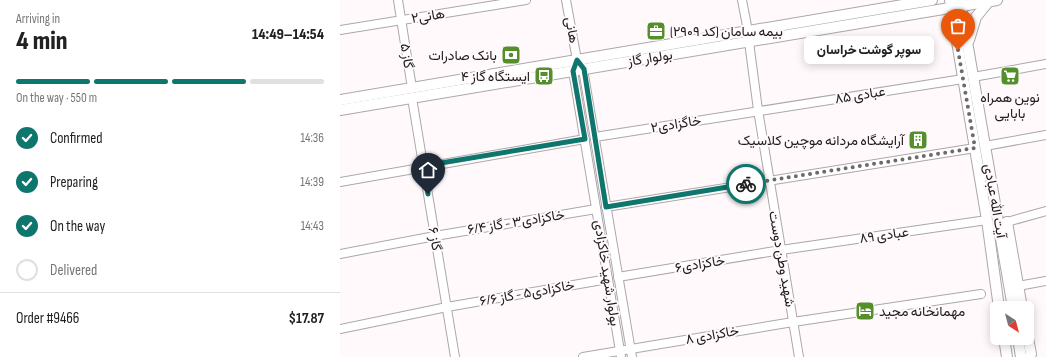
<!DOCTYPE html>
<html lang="en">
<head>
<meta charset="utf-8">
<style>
  body { margin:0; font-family:"Sofia Sans Condensed",Vazirmatn,sans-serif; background:#f2f2f2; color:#222; height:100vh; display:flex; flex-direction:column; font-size:15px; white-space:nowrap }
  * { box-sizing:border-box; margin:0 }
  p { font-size:13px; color:#767676 }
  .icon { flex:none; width:22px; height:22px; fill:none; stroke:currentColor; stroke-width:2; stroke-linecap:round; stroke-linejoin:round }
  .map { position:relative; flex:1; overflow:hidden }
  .panel { display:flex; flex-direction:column; background:#fff; width:340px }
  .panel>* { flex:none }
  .needle { width:26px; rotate:144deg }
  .tools { position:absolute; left:650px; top:301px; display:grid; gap:8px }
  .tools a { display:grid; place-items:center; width:44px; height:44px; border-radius:6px; background:#fff; box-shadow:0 2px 10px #0003; font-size:20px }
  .pin { position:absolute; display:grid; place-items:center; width:34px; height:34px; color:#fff; margin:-41px -17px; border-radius:50% 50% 50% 0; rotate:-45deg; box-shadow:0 0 4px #0007 }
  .pin .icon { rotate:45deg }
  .courier { position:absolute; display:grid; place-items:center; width:40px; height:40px; margin:-20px; border:3px solid #0f766e; border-radius:50%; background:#fff; color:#222; box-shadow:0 1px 5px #0007 }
  .bubble { position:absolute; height:28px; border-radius:6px; background:#fff; box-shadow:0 2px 10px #0003; font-size:13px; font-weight:800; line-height:28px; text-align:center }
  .overview em { font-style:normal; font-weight:800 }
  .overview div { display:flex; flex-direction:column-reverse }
  .overview { display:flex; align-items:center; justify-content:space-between; height:68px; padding:0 16px }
  h1 { font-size:26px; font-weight:800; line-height:30px }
  .bar { display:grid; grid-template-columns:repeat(4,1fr); gap:6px 4px; align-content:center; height:48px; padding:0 16px }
  .bar i { height:5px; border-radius:3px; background:#e0e0e0 }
  .bar .current { background:#0f766e }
  .bar p { grid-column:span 4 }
  .line { display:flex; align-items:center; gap:10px; padding:0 16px; border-top:1px solid #e0e0e0 }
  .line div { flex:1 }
  ol { padding:0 16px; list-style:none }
  li { display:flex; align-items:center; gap:12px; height:44px }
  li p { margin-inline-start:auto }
  li .icon { padding:4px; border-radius:50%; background:#0f766e; color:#fff; stroke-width:4 }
  li:last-child { color:#767676 }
  li i { width:22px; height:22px; border:2px solid #e0e0e0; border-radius:50% }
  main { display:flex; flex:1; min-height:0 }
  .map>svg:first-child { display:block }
</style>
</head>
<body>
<main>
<section class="panel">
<div class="overview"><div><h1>4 min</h1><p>Arriving in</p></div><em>14:49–14:54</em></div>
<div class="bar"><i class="current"></i><i class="current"></i><i class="current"></i><i></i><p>On the way · 550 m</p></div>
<ol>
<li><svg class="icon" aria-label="check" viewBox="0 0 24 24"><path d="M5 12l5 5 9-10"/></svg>Confirmed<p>14:36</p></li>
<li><svg class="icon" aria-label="check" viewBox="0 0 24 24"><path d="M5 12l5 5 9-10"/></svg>Preparing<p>14:39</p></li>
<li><svg class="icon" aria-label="check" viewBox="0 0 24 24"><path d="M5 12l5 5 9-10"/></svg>On the way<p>14:43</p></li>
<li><i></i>Delivered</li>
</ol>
<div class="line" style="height:52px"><div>Order #9466</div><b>$17.87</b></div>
</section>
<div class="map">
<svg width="706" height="357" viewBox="0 0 706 357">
  <rect width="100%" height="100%" fill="#fff9fc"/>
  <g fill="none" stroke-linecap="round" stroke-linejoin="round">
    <defs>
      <g id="minor">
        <path d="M58,0L72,88"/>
        <path d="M226,0L237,60L243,69L292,357"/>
        <path d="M402,0L408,31"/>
        <path d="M0,30L186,0"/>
        <path d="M409,42L418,110L459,357"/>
        <path d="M235,66L233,71L281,357"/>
        <path d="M633,77L706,64"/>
        <path d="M72,98L115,357"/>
        <path d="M255,137L623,79"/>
        <path d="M645,146L706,135"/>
        <path d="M0,182L245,139"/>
        <path d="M266,207L635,148"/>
        <path d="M664,227L667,222L706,211"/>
        <path d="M0,254L95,236L256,209"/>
        <path d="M278,277L441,250L647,220"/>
        <path d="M678,286L706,281"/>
        <path d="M0,329L107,307L268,279"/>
        <path d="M243,357L453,322L641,294"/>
      </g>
      <g id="major">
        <path d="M610,0L647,220L659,308"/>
        <path d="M620,1L673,308"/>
        <path d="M629,40L636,17L649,1"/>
        <path d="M0,100L592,0"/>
        <path d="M0,110L657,0"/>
        <path d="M667,222L682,308"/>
        <path d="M687,333L691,354L689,357"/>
        <path d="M664,338L667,357"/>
        <path d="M678,338L681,357"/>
      </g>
    </defs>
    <use href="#minor" stroke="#ada6aa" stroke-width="10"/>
    <use href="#major" stroke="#ada6aa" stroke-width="12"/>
    <use href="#minor" stroke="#fff" stroke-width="8"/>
    <use href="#major" stroke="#fff" stroke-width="10"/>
  </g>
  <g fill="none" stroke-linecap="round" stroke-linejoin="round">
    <path stroke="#6d6a6c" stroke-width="4" stroke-dasharray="0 7.2" d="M406,184L635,148L618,50"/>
    <path stroke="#0f766e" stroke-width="5" d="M88,194L83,166L245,139L233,71L237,60L244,69L266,207L406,184"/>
  </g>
  <defs>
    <symbol id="office-square" viewBox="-11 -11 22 22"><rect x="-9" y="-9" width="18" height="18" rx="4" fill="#558f2c" stroke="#fff9fc"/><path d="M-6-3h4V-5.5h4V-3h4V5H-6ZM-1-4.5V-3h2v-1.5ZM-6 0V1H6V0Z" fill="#fff"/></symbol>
    <symbol id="bank-square" viewBox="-11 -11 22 22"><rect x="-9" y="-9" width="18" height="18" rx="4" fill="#558f2c" stroke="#fff9fc"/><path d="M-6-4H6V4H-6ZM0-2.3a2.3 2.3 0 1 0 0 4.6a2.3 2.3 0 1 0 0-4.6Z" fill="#fff"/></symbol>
    <symbol id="bus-square" viewBox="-11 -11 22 22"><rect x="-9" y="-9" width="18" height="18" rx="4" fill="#558f2c" stroke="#fff9fc"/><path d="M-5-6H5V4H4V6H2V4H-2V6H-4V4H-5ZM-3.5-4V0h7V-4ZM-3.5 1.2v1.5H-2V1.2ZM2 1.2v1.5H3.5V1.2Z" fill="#fff"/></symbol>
    <symbol id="supermarket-square" viewBox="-11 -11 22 22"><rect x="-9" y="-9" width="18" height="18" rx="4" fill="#558f2c" stroke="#fff9fc"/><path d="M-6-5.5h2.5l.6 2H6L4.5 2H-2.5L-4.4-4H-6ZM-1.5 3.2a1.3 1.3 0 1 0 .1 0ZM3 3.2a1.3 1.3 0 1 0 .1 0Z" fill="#fff"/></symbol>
    <symbol id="building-square" viewBox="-11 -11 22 22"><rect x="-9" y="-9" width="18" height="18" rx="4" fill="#558f2c" stroke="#fff9fc"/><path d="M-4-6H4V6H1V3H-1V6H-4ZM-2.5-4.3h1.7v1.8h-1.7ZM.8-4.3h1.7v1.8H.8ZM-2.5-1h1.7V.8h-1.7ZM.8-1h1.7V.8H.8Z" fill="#fff"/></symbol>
    <symbol id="hotel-square" viewBox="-11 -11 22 22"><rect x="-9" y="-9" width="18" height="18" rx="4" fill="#558f2c" stroke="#fff9fc"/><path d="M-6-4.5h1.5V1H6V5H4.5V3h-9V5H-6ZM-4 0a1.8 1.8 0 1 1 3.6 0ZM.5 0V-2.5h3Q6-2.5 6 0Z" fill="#fff"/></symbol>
  </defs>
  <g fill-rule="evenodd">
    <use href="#office-square" x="305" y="20" width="22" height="22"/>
    <use href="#bank-square" x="160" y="44" width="22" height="22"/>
    <use href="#bus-square" x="193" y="65" width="22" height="22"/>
    <use href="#supermarket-square" x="659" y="65" width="22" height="22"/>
    <use href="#building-square" x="567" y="129" width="22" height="22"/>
    <use href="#hotel-square" x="514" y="300" width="22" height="22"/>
  </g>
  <g text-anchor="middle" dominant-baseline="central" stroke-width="4" stroke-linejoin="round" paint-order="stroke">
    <g font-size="14" fill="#1f1d1e" stroke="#fff9fc">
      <text transform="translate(88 16) rotate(-9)">هانی۲</text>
      <text transform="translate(232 30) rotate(80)">هانی</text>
      <text transform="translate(67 56) rotate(81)">گاز ۵</text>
      <text transform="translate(310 58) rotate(-9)">بولوار گاز</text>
      <text transform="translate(520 95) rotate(-9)">عبادی ۸۵</text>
      <text transform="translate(336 124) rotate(-9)">خاگزادی۲</text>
      <text transform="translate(655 201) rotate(80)">آیت الله عبادی</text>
      <text transform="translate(176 222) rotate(-9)">خاکزادی۳ - گاز ۶/۴</text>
      <text transform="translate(544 235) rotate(-8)">عبادی ۸۹</text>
      <text transform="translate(95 239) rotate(80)">گاز ۶</text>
      <text transform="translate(442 259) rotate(80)">شهید وطن دوست</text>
      <text transform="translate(360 264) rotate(-9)">خاکزادی۶</text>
      <text transform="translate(267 273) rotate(81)">بولوار شهید خاکزادی</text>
      <text transform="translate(187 293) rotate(-10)">خاکزادی۵ - گاز ۶/۶</text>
      <text transform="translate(372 335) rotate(-10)">خاکزادی ۸</text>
    </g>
    <g font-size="14" fill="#1f1d1e" stroke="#fff9fc" text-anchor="end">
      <text x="330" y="31" text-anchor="start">بیمه سامان (کد ۲۹۰۹)</text>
      <text x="157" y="55">بانک صادرات</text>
      <text x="190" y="76">ایستگاه گاز ۴</text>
      <text x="670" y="97" text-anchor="middle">نوین همراه<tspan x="670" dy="16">بابایی</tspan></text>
      <text x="564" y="140">آرایشگاه مردانه موچین کلاسیک</text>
      <text x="539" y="311" text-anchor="start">مهمانخانه مجید</text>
    </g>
  </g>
</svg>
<div class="tools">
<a><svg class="needle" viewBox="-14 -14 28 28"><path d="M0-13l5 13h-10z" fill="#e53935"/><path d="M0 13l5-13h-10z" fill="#767676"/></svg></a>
</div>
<div class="pin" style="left:618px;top:50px;background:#ea580c"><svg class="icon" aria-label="bag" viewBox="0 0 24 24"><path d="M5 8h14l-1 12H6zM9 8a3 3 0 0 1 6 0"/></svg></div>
<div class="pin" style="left:88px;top:194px;background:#1f2937"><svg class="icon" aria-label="home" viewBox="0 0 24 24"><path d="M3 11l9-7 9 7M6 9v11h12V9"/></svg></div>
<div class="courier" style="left:406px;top:184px"><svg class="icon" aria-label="bike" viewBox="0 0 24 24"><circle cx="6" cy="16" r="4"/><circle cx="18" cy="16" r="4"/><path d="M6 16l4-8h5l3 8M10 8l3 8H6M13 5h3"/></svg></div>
<div class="bubble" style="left:464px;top:36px;width:130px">سوپر گوشت خراسان</div>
</div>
</main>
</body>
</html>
